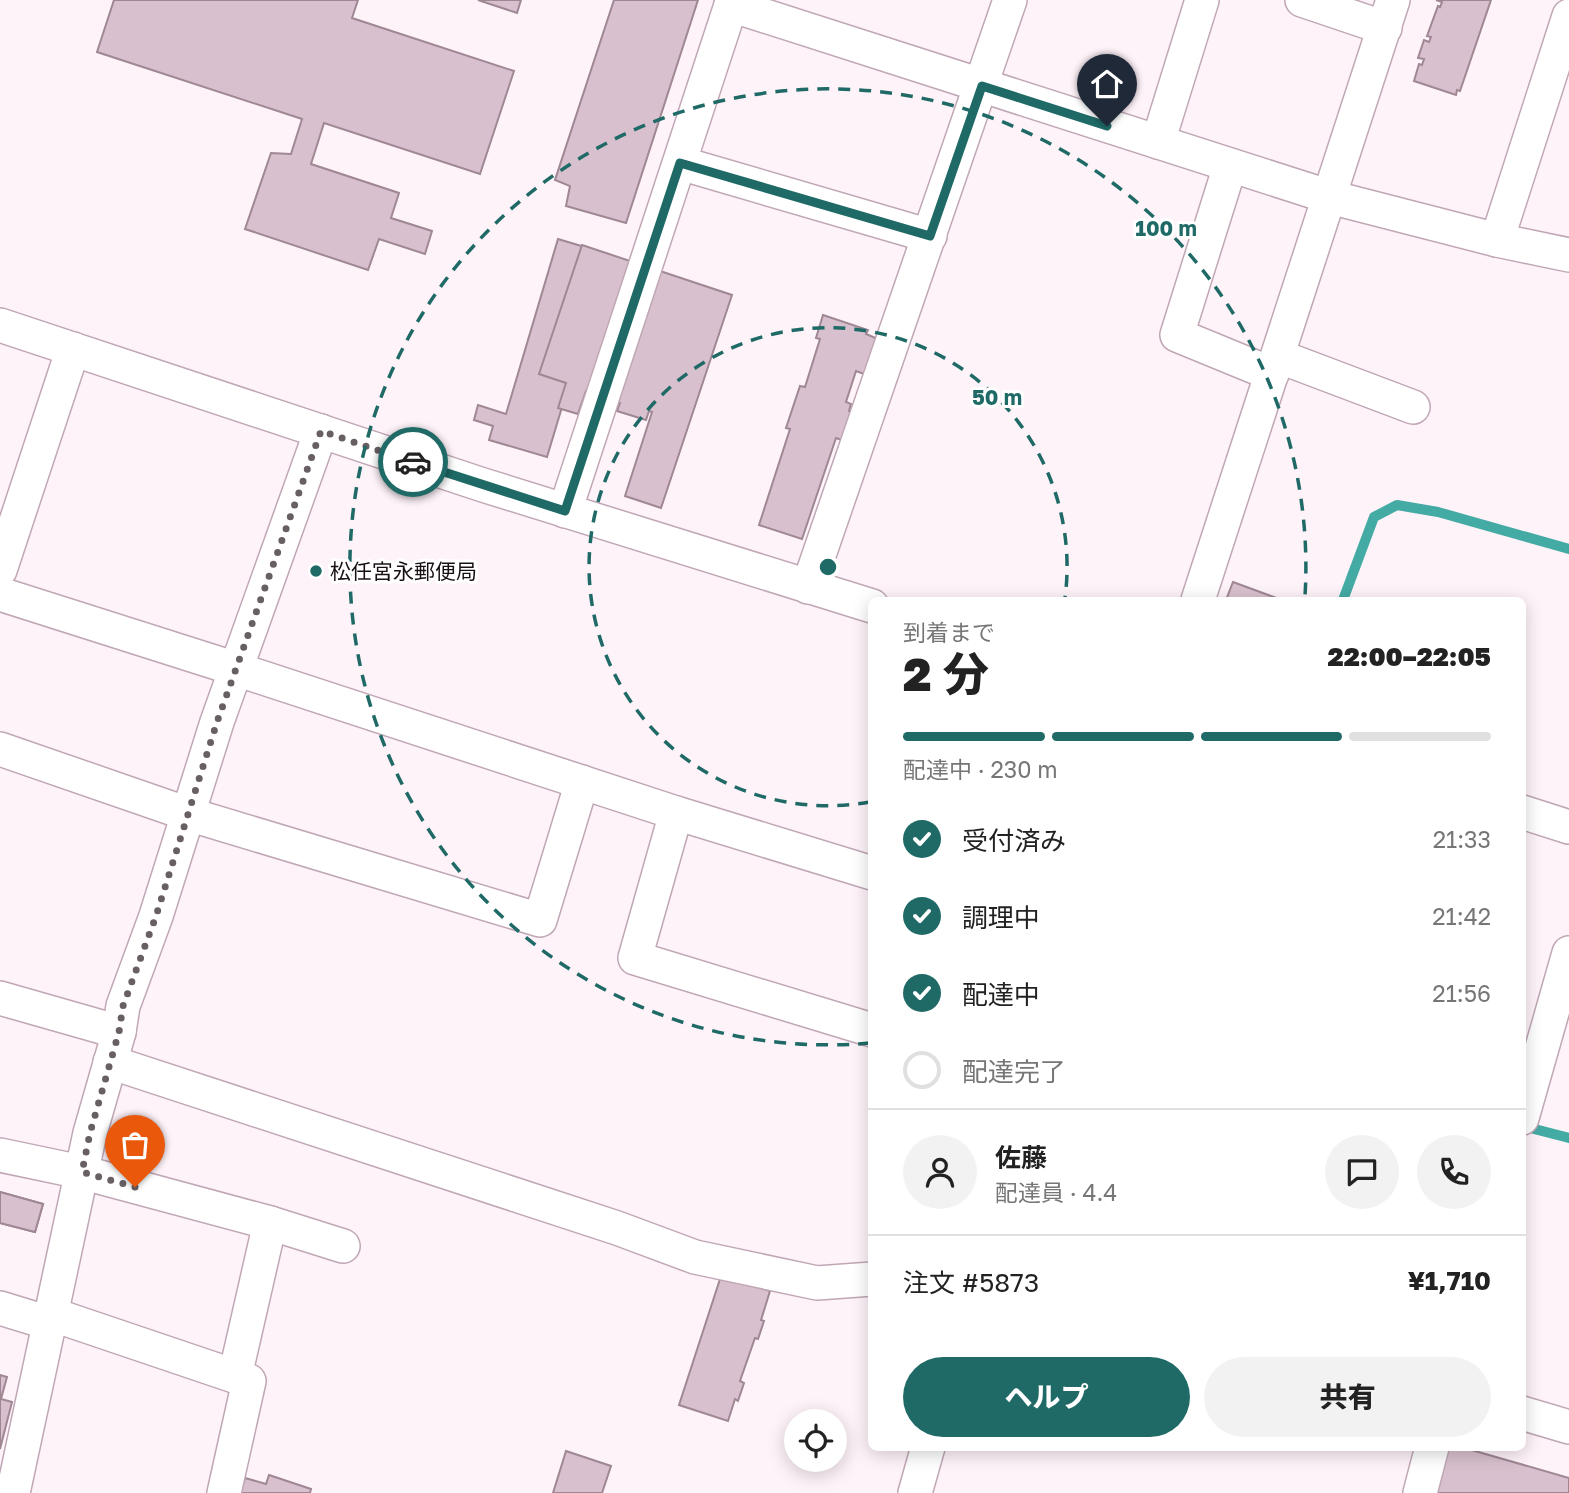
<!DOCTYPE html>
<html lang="ja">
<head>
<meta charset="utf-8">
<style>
  body { margin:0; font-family:"Golos Text","Noto Sans JP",sans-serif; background:#f2f2f2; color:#222; height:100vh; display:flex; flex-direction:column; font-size:26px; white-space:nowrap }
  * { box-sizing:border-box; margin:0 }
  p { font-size:23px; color:#767676 }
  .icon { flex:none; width:38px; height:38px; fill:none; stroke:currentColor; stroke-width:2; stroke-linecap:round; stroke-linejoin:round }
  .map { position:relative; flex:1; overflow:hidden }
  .drawer { position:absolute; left:868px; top:597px; width:658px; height:854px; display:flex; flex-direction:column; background:#fff; border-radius:10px; box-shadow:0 4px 18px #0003 }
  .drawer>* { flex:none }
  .controls { position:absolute; left:784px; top:1409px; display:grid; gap:14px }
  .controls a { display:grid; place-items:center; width:63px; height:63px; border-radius:50%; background:#fff; box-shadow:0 4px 18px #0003; font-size:35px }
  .pin { position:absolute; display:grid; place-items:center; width:60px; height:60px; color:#fff; margin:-72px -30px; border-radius:50% 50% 50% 0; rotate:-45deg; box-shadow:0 0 7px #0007 }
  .pin .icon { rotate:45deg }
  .courier { position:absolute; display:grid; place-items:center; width:70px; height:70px; margin:-35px; border:5px solid #1f6a66; border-radius:50%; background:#fff; color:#222; box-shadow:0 2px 9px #0007 }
  .summary em { font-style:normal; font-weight:800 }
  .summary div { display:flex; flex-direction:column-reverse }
  .summary { display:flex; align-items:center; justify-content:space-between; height:119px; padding:0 35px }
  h1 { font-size:46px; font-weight:800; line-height:52px }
  .bar { display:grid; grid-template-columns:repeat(4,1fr); gap:10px 7px; align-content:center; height:84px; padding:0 35px }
  .bar i { height:9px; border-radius:5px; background:#e0e0e0 }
  .bar .selected { background:#1f6a66 }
  .bar p { grid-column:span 4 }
  .line { display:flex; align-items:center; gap:18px; padding:0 35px; border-top:2px solid #e0e0e0 }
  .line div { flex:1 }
  .round { display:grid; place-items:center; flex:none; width:74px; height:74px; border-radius:37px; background:#f2f2f2 }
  ol { padding:0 35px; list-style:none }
  li { display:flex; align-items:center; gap:21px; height:77px }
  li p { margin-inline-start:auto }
  li .icon { padding:7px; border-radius:50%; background:#1f6a66; color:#fff; stroke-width:4 }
  li:last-child { color:#767676 }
  li i { width:38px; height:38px; border:4px solid #e0e0e0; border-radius:50% }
  .primary-button { display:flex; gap:14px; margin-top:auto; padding:14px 35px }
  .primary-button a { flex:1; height:80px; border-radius:42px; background:#1f6a66; color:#fff; font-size:28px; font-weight:800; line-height:80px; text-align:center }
  .primary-button a+a { background:#f2f2f2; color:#222 }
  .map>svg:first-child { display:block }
</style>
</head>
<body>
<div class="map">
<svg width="1569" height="1493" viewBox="0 0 1569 1493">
  <rect width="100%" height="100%" fill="#fef3f9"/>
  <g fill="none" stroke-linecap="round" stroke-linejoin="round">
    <g stroke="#44aaa4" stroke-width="10">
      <path d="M1343,600L1374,517L1397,505L1438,512L1569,549"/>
      <path d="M1523,1126L1569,1138"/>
    </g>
  </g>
  <g fill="#d9c0ce" stroke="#9f8794" stroke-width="2">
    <path d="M114,0H358L352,18L514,71L480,174L324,123L311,164L399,193L391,218L432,231L425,254L379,239L368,270L245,229L271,153L291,154L302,119L97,52Z"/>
    <path d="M478,0H521L517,13Z"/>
    <path d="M614,0H698L626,223L566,206L570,186L555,180Z"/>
    <path d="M1436,0H1491L1460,91L1457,90L1456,95L1414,81L1419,64L1422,65L1424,59L1418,58L1424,40L1429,42L1431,37L1427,36L1438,6L1440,7L1442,2Z"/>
    <path d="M558,239L608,254L547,457L489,440L493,426L474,420L478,405L506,414Z"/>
    <path d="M582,245L732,295L661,508L625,496L652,412L649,411L646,420L617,411L620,403L586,391L578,414L558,408L566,383L539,374Z"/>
    <path d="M823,315L868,330L866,334L878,339L867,375L856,371L846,402L851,404L849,411L854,412L845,441L836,438L802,539L759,525L790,429L786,428L800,386L805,387L820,339L816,338Z"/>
    <path d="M1233,582L1282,600H1226Z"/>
    <path d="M0,1192L43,1204L35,1232L0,1223Z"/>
    <path d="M0,1192L43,1204L35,1232L0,1223Z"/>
    <path d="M721,1276L770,1291L761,1320L764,1321L758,1339L755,1338L740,1381L744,1383L738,1401L735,1399L728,1421L679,1405Z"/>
    <path d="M0,1375L7,1377L1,1399L12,1402L0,1449Z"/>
    <path d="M1445,1447H1461L1569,1478V1493H1432Z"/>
    <path d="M566,1451L611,1466L602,1493H553Z"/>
    <path d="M269,1475L311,1489L310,1493H240L245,1478L266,1484Z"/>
  </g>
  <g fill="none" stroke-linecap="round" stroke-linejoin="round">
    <defs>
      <g id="minor">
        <path d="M733,0L731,5L1330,197L1497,240L1569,255"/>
        <path d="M1302,0L1385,28"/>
        <path d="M1158,142L1202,0"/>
        <path d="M680,163L930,236"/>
        <path d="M1230,166L1177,335L1272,374"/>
        <path d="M1497,240L1569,16"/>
        <path d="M0,325L483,485L872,606"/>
        <path d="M1278,356L1413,407"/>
        <path d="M565,511L731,5"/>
        <path d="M0,570L73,349"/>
        <path d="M808,587L1010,0"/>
        <path d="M0,594L236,669L676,813"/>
        <path d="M1198,600L1393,0"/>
        <path d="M0,749L188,814L540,920L582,782"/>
        <path d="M1522,812L1569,827"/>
        <path d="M872,873L676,813L635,958L872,1030"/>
        <path d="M0,998L119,1032"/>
        <path d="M110,1062L617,1228L695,1257L817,1283L872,1279"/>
        <path d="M1522,1118L1569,953"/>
        <path d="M0,1155L81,1172L270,1223L235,1376"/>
        <path d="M270,1223L343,1246"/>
        <path d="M0,1308L49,1323"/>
        <path d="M51,1314L249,1381L224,1493"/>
        <path d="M1522,1413L1569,1427"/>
        <path d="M13,1493L90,1133L119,1032L123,1006L156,916L217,722L321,431"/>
        <path d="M915,1493L928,1447"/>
        <path d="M1420,1493L1432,1447"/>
      </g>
    </defs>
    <use href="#minor" stroke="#c0a7b5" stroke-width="36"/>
    <use href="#minor" stroke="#fff" stroke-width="33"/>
  </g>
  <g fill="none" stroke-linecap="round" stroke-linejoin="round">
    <path stroke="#685f64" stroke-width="7" stroke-dasharray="0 12.6" d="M135,1187L82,1172L90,1133L119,1032L123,1006L156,916L217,722L321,431L413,462"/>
    <path stroke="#1f6a66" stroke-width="9" d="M413,462L565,511L680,163L930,236L982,86L1107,126"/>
  </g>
  <g fill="none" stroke="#1f6a66" stroke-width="3.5" stroke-dasharray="12 9">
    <path d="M870 802A239 239 0 1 1 1065 598"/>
    <path d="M870 1043A478 478 0 1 1 1305 596"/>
  </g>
  <circle fill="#1f6a66" stroke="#fff" stroke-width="2.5" cx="316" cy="571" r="7"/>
  <g text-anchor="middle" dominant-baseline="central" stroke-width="6" stroke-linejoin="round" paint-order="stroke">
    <g font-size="21" fill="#181014" stroke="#fff" text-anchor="start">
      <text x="330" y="571">松任宮永郵便局</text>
    </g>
  </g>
  <circle cx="828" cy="567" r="10" fill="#1f6a66" stroke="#fff" stroke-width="3.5"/>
  <g font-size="21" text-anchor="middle" font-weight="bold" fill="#1f6a66" stroke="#fff" stroke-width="6" stroke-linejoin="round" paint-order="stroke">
    <text x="1166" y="236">100 m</text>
    <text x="997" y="405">50 m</text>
  </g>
</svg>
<div class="controls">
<a><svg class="icon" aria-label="locate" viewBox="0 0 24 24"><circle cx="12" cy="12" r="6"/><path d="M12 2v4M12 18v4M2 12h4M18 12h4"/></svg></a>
</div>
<div class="pin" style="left:135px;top:1187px;background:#ea580c"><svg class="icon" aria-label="bag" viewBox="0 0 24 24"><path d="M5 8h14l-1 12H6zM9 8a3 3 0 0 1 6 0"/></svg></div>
<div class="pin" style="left:1107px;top:126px;background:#1f2937"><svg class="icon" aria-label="home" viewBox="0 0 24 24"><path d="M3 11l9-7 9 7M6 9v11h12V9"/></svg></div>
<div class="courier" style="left:413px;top:462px"><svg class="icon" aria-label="car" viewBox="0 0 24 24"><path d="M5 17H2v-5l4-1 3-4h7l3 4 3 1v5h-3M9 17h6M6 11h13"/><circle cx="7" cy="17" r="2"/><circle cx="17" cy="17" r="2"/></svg></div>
<section class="drawer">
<div class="summary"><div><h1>2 分</h1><p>到着まで</p></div><em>22:00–22:05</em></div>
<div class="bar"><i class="selected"></i><i class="selected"></i><i class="selected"></i><i></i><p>配達中 · 230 m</p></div>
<ol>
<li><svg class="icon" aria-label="check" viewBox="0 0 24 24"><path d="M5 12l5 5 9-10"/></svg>受付済み<p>21:33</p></li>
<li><svg class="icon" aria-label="check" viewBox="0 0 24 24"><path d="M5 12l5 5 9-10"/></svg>調理中<p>21:42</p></li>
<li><svg class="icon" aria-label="check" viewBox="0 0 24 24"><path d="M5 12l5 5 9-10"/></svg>配達中<p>21:56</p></li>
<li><i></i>配達完了</li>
</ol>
<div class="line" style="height:126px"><a class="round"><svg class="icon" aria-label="person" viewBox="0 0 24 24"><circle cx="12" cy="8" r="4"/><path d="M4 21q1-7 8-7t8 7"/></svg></a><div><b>佐藤</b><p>配達員 · 4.4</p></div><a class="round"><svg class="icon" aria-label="chat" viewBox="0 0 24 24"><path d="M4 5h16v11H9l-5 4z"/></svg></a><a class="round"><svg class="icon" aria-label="phone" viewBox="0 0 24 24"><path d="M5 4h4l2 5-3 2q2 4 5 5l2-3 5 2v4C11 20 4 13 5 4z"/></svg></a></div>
<div class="line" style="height:91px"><div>注文 #5873</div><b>¥1,710</b></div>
<div class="primary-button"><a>ヘルプ</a><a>共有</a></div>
</section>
</div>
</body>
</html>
